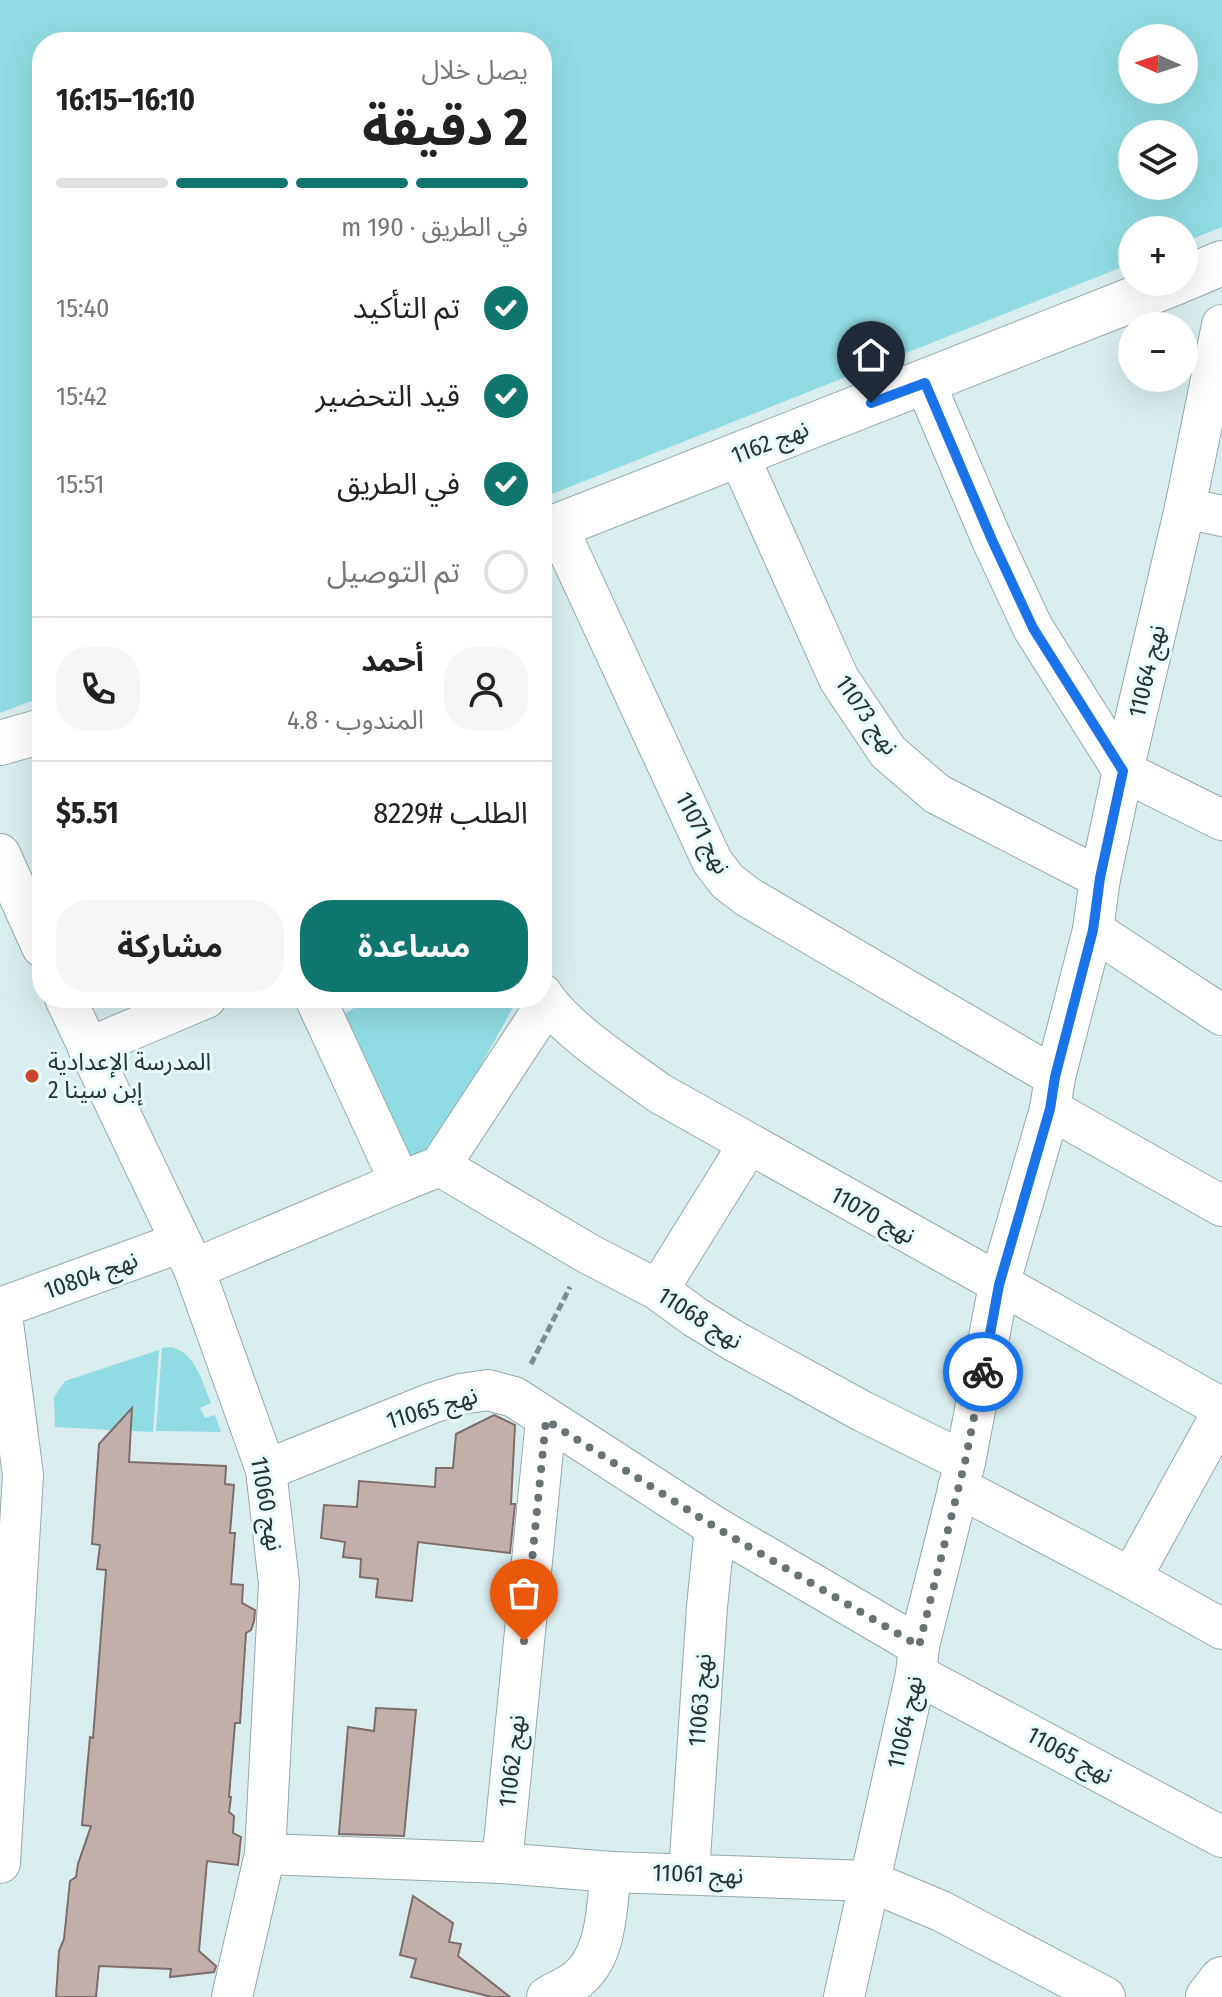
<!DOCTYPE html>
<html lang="ar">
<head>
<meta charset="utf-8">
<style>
  body { margin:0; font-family:"Fira Sans Condensed","Noto Sans Arabic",sans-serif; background:#f6f6f6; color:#222; direction:rtl; height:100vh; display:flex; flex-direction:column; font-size:30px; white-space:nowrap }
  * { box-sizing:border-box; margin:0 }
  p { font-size:26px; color:#767676 }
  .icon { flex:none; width:44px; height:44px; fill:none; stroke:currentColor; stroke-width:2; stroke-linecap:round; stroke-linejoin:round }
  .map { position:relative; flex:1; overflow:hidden; direction:ltr }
  .drawer { position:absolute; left:32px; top:32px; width:520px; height:976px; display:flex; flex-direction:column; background:#fff; border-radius:32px; box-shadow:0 8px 32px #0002; direction:rtl }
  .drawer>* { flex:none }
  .needle { width:52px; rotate:273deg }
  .controls { position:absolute; left:1118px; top:24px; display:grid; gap:16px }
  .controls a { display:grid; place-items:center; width:80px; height:80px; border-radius:50%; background:#fff; box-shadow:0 8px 32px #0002; font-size:40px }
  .pin { position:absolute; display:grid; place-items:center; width:68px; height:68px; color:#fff; margin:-82px -34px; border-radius:50% 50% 50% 0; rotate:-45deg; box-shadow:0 0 8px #0007 }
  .pin .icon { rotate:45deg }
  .courier { position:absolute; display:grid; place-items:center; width:80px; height:80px; margin:-40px; border:6px solid #1a73e8; border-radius:50%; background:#fff; color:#222; box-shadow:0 2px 10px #0007 }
  .summary em { font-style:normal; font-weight:700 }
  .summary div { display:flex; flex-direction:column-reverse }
  .summary { display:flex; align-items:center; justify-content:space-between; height:136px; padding:0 24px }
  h1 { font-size:52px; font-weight:700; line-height:60px }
  .bar { display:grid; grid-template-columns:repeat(4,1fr); gap:12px 8px; align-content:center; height:96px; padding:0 24px }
  .bar i { height:10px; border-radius:6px; background:#e0e0e0 }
  .bar .selected { background:#0f766e }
  .bar p { grid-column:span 4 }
  .line { display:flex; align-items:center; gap:20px; padding:0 24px; border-top:2px solid #e0e0e0 }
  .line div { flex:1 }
  .round { display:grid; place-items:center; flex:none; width:84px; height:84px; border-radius:32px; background:#f6f6f6 }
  ol { padding:0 24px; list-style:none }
  li { display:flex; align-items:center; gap:24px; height:88px }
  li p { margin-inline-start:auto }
  li .icon { padding:8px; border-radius:50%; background:#0f766e; color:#fff; stroke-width:4 }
  li:last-child { color:#767676 }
  li i { width:44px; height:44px; border:4px solid #e0e0e0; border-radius:50% }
  .cta { display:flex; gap:16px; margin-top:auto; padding:16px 24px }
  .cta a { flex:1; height:92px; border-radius:32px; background:#0f766e; color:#fff; font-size:32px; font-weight:700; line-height:92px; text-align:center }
  .cta a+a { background:#f6f6f6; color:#222 }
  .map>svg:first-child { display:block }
</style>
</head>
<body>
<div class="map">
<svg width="1222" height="1997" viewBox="0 0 1222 1997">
  <rect width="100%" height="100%" fill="#d9edef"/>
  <g fill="#90dce2" fill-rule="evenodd">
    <path d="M0,0H1222V227L1184,242V230H1132V263L542,498V42H42V697L0,713ZM1132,38H1184V90H1132ZM1132,134H1184V186H1132Z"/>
    <path d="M370,998H518L432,1155L409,1175L335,1020Z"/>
    <path d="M171,1347C196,1353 202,1382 211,1403L200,1408L205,1418L215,1415L221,1432L156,1431L162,1348Z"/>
    <path d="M159,1350L153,1432L55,1427L54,1397L65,1381Z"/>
  </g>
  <g fill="#c1afac" stroke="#7e6d6a" stroke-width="2">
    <path d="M132,1408L129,1462L226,1466L225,1484L234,1485L230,1533H235L231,1584L243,1585L242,1603L255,1610L254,1621L251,1630L246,1633L240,1723H235L229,1797H231L229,1812L234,1816L233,1833L241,1837L238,1865L207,1861L199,1951L216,1966L214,1972L170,1977L171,1969L99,1966L96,1997H56L59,1951L64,1939L70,1881L76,1877L78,1864L91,1826L82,1825L90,1737L93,1738L106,1570L97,1569L100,1545L92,1544L99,1444Z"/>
    <path d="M494,1415L515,1425L511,1504H515L510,1553L418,1542L412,1601L376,1597L378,1579L360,1577L361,1559L343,1557L345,1542L321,1538L324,1505L357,1507L359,1481L435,1487L436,1468H453L456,1434Z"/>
    <path d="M376,1708L416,1710L404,1836L339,1834L348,1727L374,1731Z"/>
    <path d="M413,1896L453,1923L449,1942L461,1944L458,1956L510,1997H492L411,1977L416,1959L400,1955Z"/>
  </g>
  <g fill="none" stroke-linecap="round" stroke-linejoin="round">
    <defs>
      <g id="minor">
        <path d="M925,383L992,540L1033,628L1123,771L1222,820"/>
        <path d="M738,454L839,679L888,752L937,794L1100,878"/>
        <path d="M1185,508L1222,516"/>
        <path d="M557,526L712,861L727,881L748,897L1055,1077"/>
        <path d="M0,854L42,947"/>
        <path d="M1093,930L1222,1015"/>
        <path d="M542,994C565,1030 624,1067 659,1093L1222,1408"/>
        <path d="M65,998L194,1269L266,1470L279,1583L265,1854L232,1997"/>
        <path d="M315,998L400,1182L440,1166L587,1253L658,1290L695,1317L734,1341L862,1411L965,1462"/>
        <path d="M88,1048L206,998"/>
        <path d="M1050,1109L1222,1206"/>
        <path d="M440,1166L547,1003"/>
        <path d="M194,1269L400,1182"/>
        <path d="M658,1290L748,1145"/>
        <path d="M0,1308L181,1242"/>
        <path d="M266,1470L432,1403L461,1394L488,1390L514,1397L715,1527L919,1646"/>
        <path d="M958,1487L1131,1578L1222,1629"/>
        <path d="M1131,1578L1222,1413"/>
        <path d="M916,1674L1222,1837"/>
        <path d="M265,1854L502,1863L611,1872L869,1881L941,1911L1105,1997"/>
        <path d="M0,1863L23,1475L1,1307"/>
        <path d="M502,1863L546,1420"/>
        <path d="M689,1873L707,1607L715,1527"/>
        <path d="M547,1997C556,1992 566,1987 574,1982C608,1958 606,1909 611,1872"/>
        <path d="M844,1997L916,1674L919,1646L965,1462L999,1285L1050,1109L1055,1077L1093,930L1100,878L1123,771L1185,508L1222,325"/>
      </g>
      <g id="tertiary">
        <path d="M1184,279L1222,263"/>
        <path d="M542,532L1177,282"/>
        <path d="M0,743L42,731"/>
        <path d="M1208,1997L1222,1979"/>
      </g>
    </defs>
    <use href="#minor" stroke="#95a9aa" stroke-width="42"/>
    <use href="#tertiary" stroke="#95a9aa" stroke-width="46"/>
    <path stroke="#7e8c8d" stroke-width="5" stroke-dasharray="8 4" stroke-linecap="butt" d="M531,1364L570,1287"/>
    <use href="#minor" stroke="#fff" stroke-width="40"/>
    <use href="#tertiary" stroke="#fff" stroke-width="44"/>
  </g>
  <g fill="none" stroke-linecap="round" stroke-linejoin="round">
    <path stroke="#677374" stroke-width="8" stroke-dasharray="0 14.4" d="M524,1641L546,1420L715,1527L919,1646L965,1462L983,1372"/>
    <path stroke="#1a73e8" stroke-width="10" d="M871,403L925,383L992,540L1033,628L1123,771L1100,878L1093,930L1055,1077L1050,1109L999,1285L983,1372"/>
  </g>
  <circle fill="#ce432d" stroke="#e6fbfc" stroke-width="3" cx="32" cy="1076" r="8"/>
  <g text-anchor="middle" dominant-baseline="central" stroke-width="6" stroke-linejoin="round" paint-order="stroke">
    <g font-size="24" fill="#2a3232" stroke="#e6fbfc">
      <text transform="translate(770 442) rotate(-21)">نهج 1162</text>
      <text transform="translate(1147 671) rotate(-77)">نهج 11064</text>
      <text transform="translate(867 715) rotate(55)">نهج 11073</text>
      <text transform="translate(703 833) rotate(62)">نهج 11071</text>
      <text transform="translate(873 1215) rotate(29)">نهج 11070</text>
      <text transform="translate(91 1275) rotate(-20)">نهج 10804</text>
      <text transform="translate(700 1318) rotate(32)">نهج 11068</text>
      <text transform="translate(432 1408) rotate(-17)">نهج 11065</text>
      <text transform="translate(267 1504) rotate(80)">نهج 11060</text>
      <text transform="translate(700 1700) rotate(-86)">نهج 11063</text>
      <text transform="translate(905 1722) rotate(-78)">نهج 11064</text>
      <text transform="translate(1070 1755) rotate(28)">نهج 11065</text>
      <text transform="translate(512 1761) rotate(-84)">نهج 11062</text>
      <text transform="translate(698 1874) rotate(2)">نهج 11061</text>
    </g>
    <g font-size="24" fill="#2a3232" stroke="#e6fbfc" text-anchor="start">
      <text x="48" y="1062">المدرسة الإعدادية<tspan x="48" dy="28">إبن سينا 2</tspan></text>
    </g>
  </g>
</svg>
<div class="controls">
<a><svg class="needle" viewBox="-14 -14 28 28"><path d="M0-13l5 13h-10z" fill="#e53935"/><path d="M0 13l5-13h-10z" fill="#767676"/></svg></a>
<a><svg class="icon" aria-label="layers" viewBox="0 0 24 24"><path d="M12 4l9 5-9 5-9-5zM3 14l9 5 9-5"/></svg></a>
<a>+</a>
<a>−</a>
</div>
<div class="pin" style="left:524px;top:1641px;background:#ea580c"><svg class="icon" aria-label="bag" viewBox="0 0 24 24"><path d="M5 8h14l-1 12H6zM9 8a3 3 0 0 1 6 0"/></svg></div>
<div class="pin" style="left:871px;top:403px;background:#1f2937"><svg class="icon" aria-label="home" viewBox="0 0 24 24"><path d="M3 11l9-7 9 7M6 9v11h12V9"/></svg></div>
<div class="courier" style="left:983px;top:1372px"><svg class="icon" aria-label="bike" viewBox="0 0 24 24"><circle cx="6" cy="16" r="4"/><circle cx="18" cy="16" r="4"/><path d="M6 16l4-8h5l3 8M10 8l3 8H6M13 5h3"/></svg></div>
<section class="drawer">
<div class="summary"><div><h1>2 دقيقة</h1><p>يصل خلال</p></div><em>16:10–16:15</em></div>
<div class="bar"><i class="selected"></i><i class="selected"></i><i class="selected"></i><i></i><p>في الطريق · 190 m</p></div>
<ol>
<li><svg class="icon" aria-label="check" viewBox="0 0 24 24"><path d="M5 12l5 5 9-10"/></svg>تم التأكيد<p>15:40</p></li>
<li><svg class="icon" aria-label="check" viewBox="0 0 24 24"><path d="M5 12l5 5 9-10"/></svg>قيد التحضير<p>15:42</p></li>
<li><svg class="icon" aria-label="check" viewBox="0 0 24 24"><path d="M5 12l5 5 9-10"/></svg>في الطريق<p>15:51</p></li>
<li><i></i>تم التوصيل</li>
</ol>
<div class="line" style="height:144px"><a class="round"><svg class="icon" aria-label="person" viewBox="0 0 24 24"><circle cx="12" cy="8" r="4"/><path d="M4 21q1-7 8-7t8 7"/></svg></a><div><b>أحمد</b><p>المندوب · 4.8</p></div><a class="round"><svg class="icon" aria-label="phone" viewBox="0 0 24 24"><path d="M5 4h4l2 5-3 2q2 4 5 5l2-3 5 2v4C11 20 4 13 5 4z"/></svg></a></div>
<div class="line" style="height:104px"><div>الطلب #8229</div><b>$5.51</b></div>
<div class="cta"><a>مساعدة</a><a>مشاركة</a></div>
</section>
</div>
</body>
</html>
